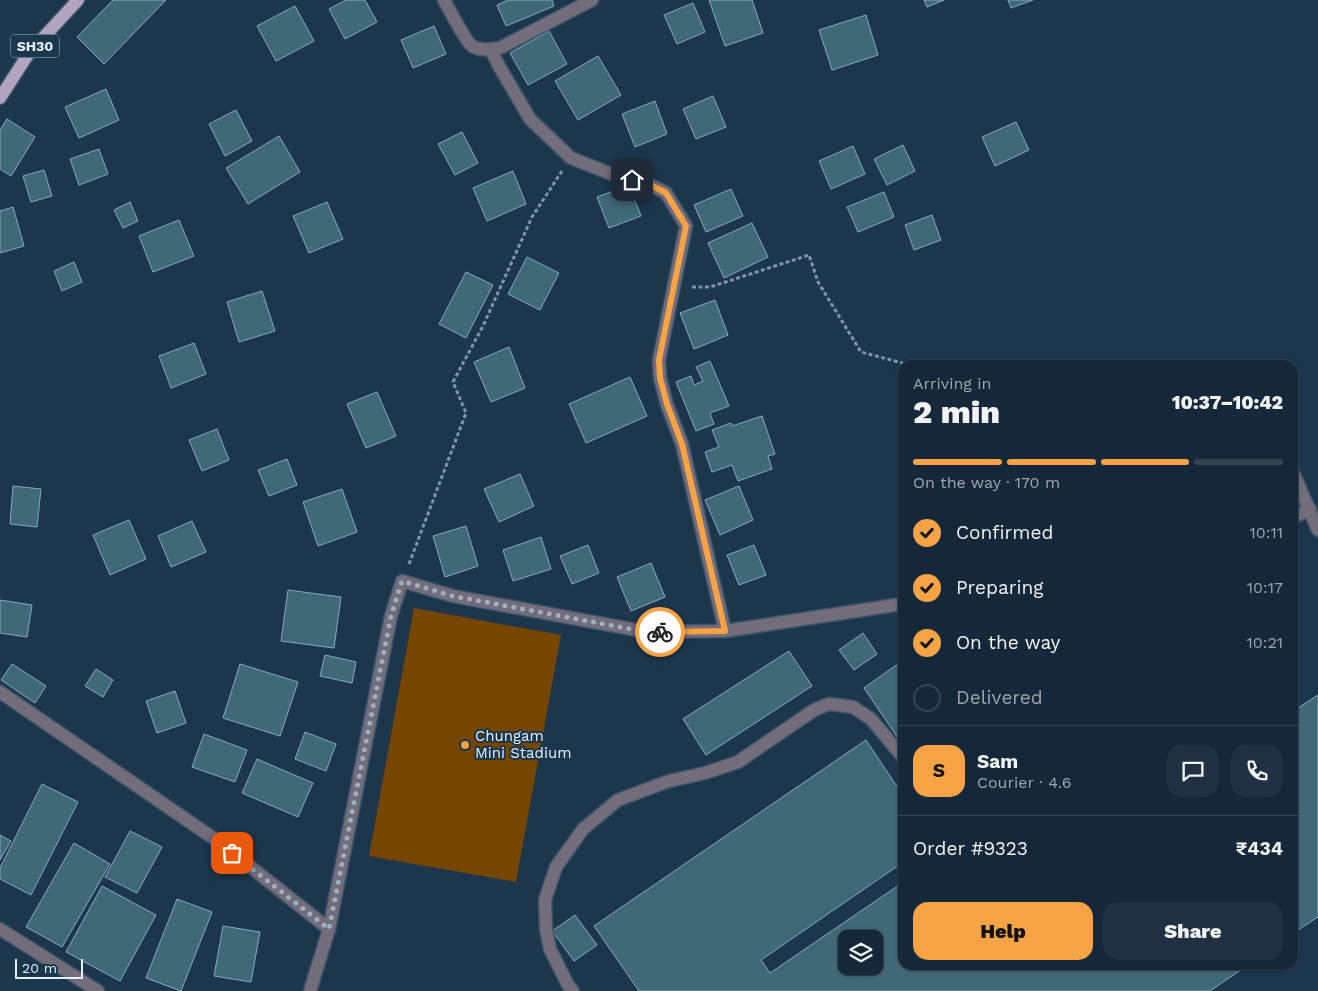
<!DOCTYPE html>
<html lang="en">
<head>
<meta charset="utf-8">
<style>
  body { margin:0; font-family:"Work Sans",sans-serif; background:#1e3041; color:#f1f3f6; height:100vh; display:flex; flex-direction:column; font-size:19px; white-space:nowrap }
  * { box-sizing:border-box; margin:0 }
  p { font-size:16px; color:#9da6ae }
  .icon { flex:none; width:28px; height:28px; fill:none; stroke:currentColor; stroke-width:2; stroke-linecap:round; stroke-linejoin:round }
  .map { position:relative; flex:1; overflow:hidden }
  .sheet { position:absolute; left:898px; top:360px; width:400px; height:610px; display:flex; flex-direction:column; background:#152839; border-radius:15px; box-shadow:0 1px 4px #0004,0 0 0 1px #344453 }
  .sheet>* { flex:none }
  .tools { position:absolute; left:838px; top:930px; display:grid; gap:10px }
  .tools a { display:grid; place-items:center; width:45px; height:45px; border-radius:10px; background:#152839; box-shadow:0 1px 4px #0004,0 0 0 1px #344453; font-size:25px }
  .scale { position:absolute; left:15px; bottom:12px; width:68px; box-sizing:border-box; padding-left:5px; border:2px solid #e1f1ff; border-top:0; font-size:14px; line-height:18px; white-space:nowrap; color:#e1f1ff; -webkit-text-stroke:4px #1c364c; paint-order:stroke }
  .pin { position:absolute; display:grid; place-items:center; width:42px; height:42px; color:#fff; margin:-21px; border-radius:10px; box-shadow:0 2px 8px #0006 }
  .courier { position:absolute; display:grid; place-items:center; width:50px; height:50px; margin:-25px; border:4px solid #f5a345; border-radius:50%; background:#fff; color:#222; box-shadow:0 1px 6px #0007 }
  .summary em { font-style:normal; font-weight:800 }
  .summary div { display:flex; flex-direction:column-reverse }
  .summary { display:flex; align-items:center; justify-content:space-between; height:85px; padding:0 15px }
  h1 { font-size:32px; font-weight:800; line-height:38px }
  .bar { display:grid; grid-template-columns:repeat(4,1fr); gap:8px 5px; align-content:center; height:60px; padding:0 15px }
  .bar i { height:6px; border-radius:4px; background:#344453 }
  .bar .on { background:#f5a345 }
  .bar p { grid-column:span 4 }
  .line { display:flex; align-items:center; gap:12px; padding:0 15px; border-top:1px solid #344453 }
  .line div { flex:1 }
  .round { display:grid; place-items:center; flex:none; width:52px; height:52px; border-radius:15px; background:#1e3041 }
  ol { padding:0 15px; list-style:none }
  li { display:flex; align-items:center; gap:15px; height:55px }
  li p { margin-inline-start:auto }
  li .icon { padding:5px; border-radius:50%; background:#f5a345; color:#111; stroke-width:4 }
  li:last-child { color:#9da6ae }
  li i { width:28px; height:28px; border:2px solid #344453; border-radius:50% }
  .button { display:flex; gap:10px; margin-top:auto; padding:10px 15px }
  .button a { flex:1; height:58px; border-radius:15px; background:#f5a345; color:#111; font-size:20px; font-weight:800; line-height:58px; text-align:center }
  .button a+a { background:#1e3041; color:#f1f3f6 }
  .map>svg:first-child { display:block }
</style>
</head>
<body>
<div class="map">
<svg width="1318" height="991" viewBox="0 0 1318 991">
  <rect width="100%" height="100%" fill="#1c364c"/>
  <path fill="#764500" d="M414,608L561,635L516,882L369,856Z"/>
  <g fill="#416877" stroke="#83acbd" fill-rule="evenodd">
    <path d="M113,0H166L104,64L77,37Z"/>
    <path d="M346,0H365L377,22L345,39L329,9Z"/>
    <path d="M508,0H552L554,6L506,26L497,5Z"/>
    <path d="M709,0H752L763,33L725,46Z"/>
    <path d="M924,0H944L927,7Z"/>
    <path d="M1008,0H1033L1011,8Z"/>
    <path d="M693,3L705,32L677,44L664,15Z"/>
    <path d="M295,6L314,41L276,61L257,26Z"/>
    <path d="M866,15L878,55L832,70L819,30Z"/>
    <path d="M434,26L446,54L413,68L401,40Z"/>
    <path d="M549,31L567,64L528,85L510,53Z"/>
    <path d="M598,56L621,95L578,120L555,81Z"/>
    <path d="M106,89L119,120L79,138L65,107Z"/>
    <path d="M713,96L726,127L696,139L683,109Z"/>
    <path d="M655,101L667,134L635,147L622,114Z"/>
    <path d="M236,110L252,141L225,156L209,124Z"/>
    <path d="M7,119L35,137L11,176L0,169V130Z"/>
    <path d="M1016,122L1029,150L995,166L982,137Z"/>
    <path d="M462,132L478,163L455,175L438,144Z"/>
    <path d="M279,136L300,172L248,204L226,168Z"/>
    <path d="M903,145L915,171L887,185L874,159Z"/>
    <path d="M853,146L865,174L831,189L819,161Z"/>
    <path d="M99,149L108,174L79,185L70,159Z"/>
    <path d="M44,170L52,196L31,202L23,176Z"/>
    <path d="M513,171L526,204L487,221L473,188Z"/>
    <path d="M629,185L641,216L609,228L597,197Z"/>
    <path d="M731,189L743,216L706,232L694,205Z"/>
    <path d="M884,192L894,217L858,232L847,207Z"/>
    <path d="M130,202L138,221L123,228L114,210Z"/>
    <path d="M327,202L343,239L309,253L293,216Z"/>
    <path d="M13,207L24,246L0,253V211Z"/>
    <path d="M932,215L941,240L914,250L905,225Z"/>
    <path d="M179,220L194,256L153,272L139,236Z"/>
    <path d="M752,223L768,257L724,278L708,243Z"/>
    <path d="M527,257L559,273L540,310L508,294Z"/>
    <path d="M74,262L82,282L62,291L54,271Z"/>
    <path d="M466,272L493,285L466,338L439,324Z"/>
    <path d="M262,291L275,331L239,342L227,302Z"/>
    <path d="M715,300L728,335L694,349L680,313Z"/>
    <path d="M194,343L206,374L171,388L159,356Z"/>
    <path d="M509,347L525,388L491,402L474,362Z"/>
    <path d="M710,361L729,406L710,413L714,424L696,431L676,382L691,376L694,385L703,381L696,367Z"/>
    <path d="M630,377L647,416L586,443L569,404Z"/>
    <path d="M377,392L396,436L366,448L347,404Z"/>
    <path d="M762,416L775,454L768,456L772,469L738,481L732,465L712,472L705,452L719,447L712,430L731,423L732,426Z"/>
    <path d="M217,429L229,460L202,471L189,440Z"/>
    <path d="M287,459L297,485L269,496L258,470Z"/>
    <path d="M520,474L534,506L499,522L484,489Z"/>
    <path d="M13,486L41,489L37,527L10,524Z"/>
    <path d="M739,486L753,520L720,535L705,500Z"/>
    <path d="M342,489L357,532L318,546L303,502Z"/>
    <path d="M129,520L146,559L110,575L93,535Z"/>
    <path d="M192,521L206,552L171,567L158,536Z"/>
    <path d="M466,526L478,566L445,577L433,536Z"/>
    <path d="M541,537L551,569L513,581L503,550Z"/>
    <path d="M588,545L599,573L572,584L560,556Z"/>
    <path d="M754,545L766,575L739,585L727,555Z"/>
    <path d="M651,563L665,597L631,611L617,577Z"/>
    <path d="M288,590L341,597L334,648L281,641Z"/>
    <path d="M0,600L32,605L27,637L0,633Z"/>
    <path d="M863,633L877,654L854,670L839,650Z"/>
    <path d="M789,651L812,686L706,755L683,719Z"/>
    <path d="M325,655L356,662L352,683L320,676Z"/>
    <path d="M902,661V744L864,688Z"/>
    <path d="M12,664L46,686L35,703L1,680Z"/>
    <path d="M240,664L298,682L280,736L223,718Z"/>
    <path d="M96,669L113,680L103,697L85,686Z"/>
    <path d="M175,691L186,723L157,733L146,701Z"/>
    <path d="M1318,695V917L1292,934V712Z"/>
    <path d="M305,732L336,744L326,771L295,759Z"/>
    <path d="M204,734L247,750L235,782L192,767Z"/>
    <path d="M866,740L902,794V863L761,960L770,973L902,883V965H1248L1210,991H639L594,926ZM846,939H874V966H846Z"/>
    <path d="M257,759L313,783L298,817L242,793Z"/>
    <path d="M42,784L78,802L31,895L0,879V868Z"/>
    <path d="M130,831L162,847L137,893L105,877Z"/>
    <path d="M0,835L11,841L0,860Z"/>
    <path d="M74,843L110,864L62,947L26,927Z"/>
    <path d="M102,886L156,915L120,981L66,952Z"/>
    <path d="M177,899L212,912L181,991L146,978Z"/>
    <path d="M575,915L597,945L574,961L552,931Z"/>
    <path d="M223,926L260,932L251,982L214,976Z"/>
  </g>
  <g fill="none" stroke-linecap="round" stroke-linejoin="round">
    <defs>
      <g id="lane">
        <path d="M1292,518L1310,509"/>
        <path d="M573,991L568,985L550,949L546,929L545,900L556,867L583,829L618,800L669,781L705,773L738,762L814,710L829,704L853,707L871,719L902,756"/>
      </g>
      <g id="street">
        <path d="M444,0C449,9 465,40 471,45C479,52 493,49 502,47L592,0"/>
        <path d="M491,50L499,66L530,119L571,158L619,177L645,182L666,193L686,226L659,360L660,378L667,405L682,444L725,631"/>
        <path d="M1292,470L1318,530"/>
        <path d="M0,692L219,842L329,929L310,991"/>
        <path d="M0,929L98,991"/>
        <path d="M329,929L391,616L402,581L453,596L647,632L725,631L902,604"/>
      </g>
      <path id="primary" d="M0,98L29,53L78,0"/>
    </defs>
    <use href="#lane" stroke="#3c5469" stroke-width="15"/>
    <use href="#street" stroke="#3c5469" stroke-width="15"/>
    <use href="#primary" stroke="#3c5469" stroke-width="15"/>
    <g stroke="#7f94a6" stroke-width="3" stroke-dasharray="4 2.5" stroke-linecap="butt">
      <path d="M692,287H710L809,255L818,282L861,352L910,365"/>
      <path d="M409,564L466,413L453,382L483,326L532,217L562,171"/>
    </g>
    <use href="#lane" stroke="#736c7a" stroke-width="12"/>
    <use href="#street" stroke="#736c7a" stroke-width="12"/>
    <use href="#primary" stroke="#b1a4c0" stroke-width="12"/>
  </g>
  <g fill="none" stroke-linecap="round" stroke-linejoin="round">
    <path stroke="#9cb0c0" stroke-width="5" stroke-dasharray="0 9" d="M232,853L329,929L391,616L402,581L453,596L647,632H660"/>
    <path stroke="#f5a345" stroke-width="6" d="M632,180L645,182L666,193L686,226L659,360L660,378L667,404L682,444L725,631L660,632"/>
  </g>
  <circle fill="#f5a345" stroke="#1c364c" stroke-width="2" cx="465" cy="745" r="5"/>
  <g text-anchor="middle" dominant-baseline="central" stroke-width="4" stroke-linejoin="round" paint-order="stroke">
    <rect fill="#1c364c" stroke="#a6b9c9" stroke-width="1" x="11" y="34.5" width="48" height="23" rx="4"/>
    <g font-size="14" font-weight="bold" fill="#e1f1ff">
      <text x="35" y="46">SH30</text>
    </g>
    <g font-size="15" fill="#e1f1ff" stroke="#1c364c" text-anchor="start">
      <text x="475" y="736">Chungam<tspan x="475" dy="17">Mini Stadium</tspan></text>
    </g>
  </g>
</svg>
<div class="tools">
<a><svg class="icon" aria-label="layers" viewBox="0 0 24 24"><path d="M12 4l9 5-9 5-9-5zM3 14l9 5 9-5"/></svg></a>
</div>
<div class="scale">20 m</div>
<div class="pin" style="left:232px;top:853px;background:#ea580c"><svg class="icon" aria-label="bag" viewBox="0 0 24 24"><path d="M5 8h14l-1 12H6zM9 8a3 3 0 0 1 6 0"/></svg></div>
<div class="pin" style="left:632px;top:180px;background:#1f2937"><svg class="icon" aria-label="home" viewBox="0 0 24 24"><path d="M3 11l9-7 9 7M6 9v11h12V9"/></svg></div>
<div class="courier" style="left:660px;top:632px"><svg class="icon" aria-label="bike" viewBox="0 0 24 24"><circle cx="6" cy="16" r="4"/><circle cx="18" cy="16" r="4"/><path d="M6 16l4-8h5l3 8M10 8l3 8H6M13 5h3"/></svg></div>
<section class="sheet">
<div class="summary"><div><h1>2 min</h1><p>Arriving in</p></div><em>10:37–10:42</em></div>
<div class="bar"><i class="on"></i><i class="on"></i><i class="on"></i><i></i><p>On the way · 170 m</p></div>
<ol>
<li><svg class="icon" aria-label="check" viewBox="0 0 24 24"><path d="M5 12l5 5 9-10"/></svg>Confirmed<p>10:11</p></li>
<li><svg class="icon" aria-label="check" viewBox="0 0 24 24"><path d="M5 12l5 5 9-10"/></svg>Preparing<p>10:17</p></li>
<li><svg class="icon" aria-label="check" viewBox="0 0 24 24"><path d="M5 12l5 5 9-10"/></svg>On the way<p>10:21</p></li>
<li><i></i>Delivered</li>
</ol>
<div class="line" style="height:90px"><b class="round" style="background:#f5a345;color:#111">S</b><div><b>Sam</b><p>Courier · 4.6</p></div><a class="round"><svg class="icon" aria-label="chat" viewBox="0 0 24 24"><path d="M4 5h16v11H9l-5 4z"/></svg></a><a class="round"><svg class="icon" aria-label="phone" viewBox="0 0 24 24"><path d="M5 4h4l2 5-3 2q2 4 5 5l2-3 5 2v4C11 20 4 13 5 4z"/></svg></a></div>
<div class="line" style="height:65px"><div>Order #9323</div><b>₹434</b></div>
<div class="button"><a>Help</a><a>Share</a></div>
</section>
</div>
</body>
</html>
